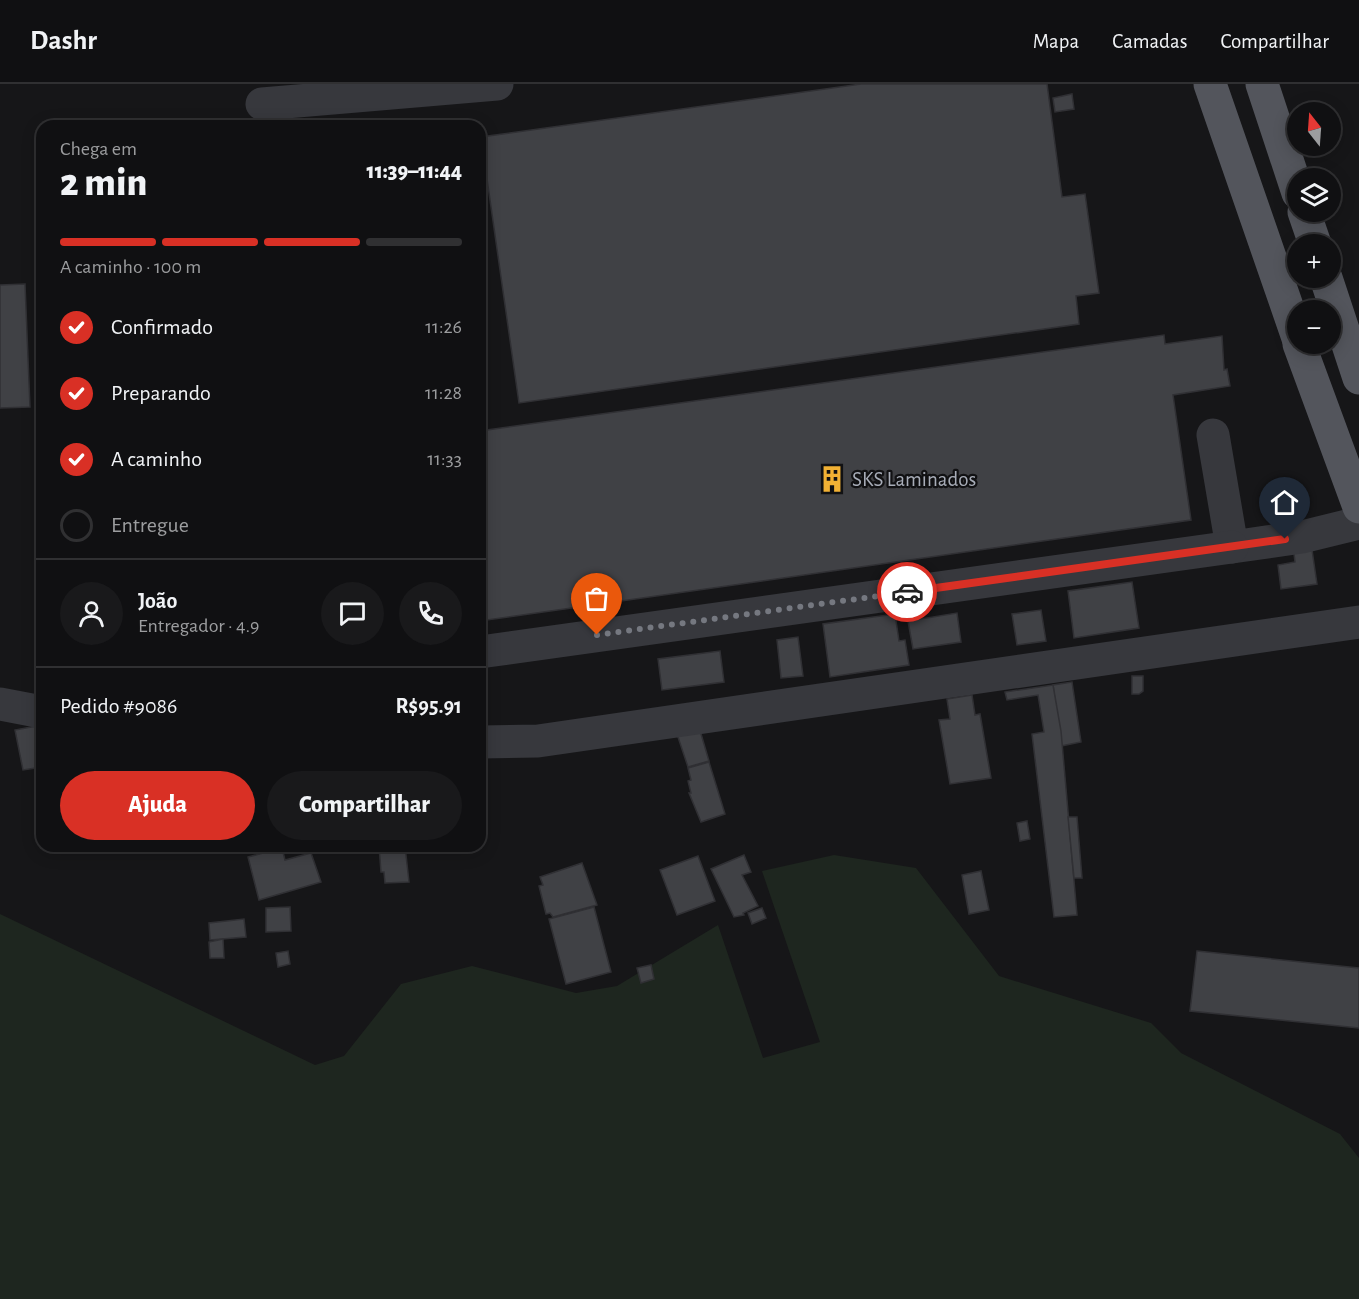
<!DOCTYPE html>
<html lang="pt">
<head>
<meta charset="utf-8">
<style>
  body { margin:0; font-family:"Alegreya Sans",sans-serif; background:#19191b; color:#f1f3f6; height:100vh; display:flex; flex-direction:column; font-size:22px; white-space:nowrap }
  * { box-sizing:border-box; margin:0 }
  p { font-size:20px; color:#9c9d9f }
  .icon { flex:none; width:33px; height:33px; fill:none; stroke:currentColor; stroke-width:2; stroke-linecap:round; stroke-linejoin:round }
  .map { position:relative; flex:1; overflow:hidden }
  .sheet { position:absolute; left:36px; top:36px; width:450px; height:732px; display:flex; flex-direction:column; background:#101012; border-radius:18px; box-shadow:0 3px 15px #0003,0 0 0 2px #303032 }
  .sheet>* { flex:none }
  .needle { width:39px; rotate:343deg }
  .controls { position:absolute; left:1287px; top:18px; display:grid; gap:12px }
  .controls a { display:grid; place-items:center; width:54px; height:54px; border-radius:50%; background:#101012; box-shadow:0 3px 15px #0003,0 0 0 2px #303032; font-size:30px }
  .pin { position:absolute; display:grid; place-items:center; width:51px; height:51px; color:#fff; margin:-62px -26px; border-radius:50% 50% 50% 0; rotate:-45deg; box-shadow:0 0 6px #0007 }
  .pin .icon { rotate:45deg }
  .courier { position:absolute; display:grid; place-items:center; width:60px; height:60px; margin:-30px; border:4px solid #d93025; border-radius:50%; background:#fff; color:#222; box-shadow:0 2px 8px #0007 }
  .headline em { font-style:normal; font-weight:800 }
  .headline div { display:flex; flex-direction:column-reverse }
  .headline { display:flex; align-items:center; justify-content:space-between; height:102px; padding:0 24px }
  h1 { font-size:39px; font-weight:800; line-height:45px }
  .bar { display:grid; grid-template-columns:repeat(4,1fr); gap:9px 6px; align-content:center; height:72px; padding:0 24px }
  .bar i { height:8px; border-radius:4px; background:#303032 }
  .bar .on { background:#d93025 }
  .bar p { grid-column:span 4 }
  .line { display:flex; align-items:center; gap:15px; padding:0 24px; border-top:2px solid #303032 }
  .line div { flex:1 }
  .round { display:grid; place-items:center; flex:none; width:63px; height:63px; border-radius:32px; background:#19191b }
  ol { padding:0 24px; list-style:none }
  li { display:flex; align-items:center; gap:18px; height:66px }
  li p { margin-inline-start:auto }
  li .icon { padding:6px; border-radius:50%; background:#d93025; color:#fff; stroke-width:4 }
  li:last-child { color:#9c9d9f }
  li i { width:33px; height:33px; border:3px solid #303032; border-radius:50% }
  .button { display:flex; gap:12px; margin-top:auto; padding:12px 24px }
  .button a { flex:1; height:69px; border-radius:36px; background:#d93025; color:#fff; font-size:24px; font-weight:800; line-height:69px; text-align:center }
  .button a+a { background:#19191b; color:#f1f3f6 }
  header { display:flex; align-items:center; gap:36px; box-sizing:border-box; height:84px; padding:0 30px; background:#101012; border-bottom:2px solid #303032 }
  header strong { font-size:28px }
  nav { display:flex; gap:33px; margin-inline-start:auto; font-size:21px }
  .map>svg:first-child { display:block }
</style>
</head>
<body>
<header>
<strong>Dashr</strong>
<nav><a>Mapa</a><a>Camadas</a><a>Compartilhar</a></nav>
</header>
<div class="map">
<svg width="1359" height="1215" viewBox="0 0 1359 1215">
  <rect width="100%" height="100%" fill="#161618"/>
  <path fill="#1e261f" d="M834,771L916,784L999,892L1151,939L1181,969L1340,1050L1359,1074V1215H0V830L315,981L344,972L401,900L472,882L576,909L617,902L718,841L763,974L820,958L762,787Z"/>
  <g fill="#404145" stroke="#303034" stroke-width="1.5">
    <path d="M861,0H1047L1062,113L1085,110L1099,209L1076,212L1079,240L519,319L481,53Z"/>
    <path d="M1072,10L1074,25L1055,28L1053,14Z"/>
    <path d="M25,200L30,323L0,324V201Z"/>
    <path d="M1164,251L1165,260L1222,252L1224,286L1227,285L1230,302L1173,311L1191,436L480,537V347Z"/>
    <path d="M1311,459L1317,500L1281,505L1278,481L1295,478L1293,461Z"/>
    <path d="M1132,498L1139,544L1074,554L1068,507Z"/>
    <path d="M1041,526L1046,557L1017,561L1012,530Z"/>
    <path d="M957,529L961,558L913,565L908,537Z"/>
    <path d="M895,530L899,557L905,556L909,581L830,593L823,540Z"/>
    <path d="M798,553L803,592L781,594L777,556Z"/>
    <path d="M720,567L724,598L662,606L658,575Z"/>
    <path d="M1132,592H1143V607L1139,610H1132Z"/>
    <path d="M1072,598L1081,658L1061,662L1053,601Z"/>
    <path d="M1053,601L1061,647L1077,831L1054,833L1032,650L1044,648L1038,611L1007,616L1005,608Z"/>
    <path d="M972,611L975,631L980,630L991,694L950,700L939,636L950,635L947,615Z"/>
    <path d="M42,641V683L23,686L15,646Z"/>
    <path d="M699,643L709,677L688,683L677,650Z"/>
    <path d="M709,678L725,730L701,738L689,709H691L688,697L691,696L688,684Z"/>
    <path d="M1068,733H1077L1082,794H1074Z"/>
    <path d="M1027,737L1030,755L1020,757L1017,739Z"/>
    <path d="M379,762H405L409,798L385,799L384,788H381Z"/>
    <path d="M282,764L285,776L311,769L321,798L259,816L248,773Z"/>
    <path d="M744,771L751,788L742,791L758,822L743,829L744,831L734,833L711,785Z"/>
    <path d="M698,772L715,817L677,831L660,786Z"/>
    <path d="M582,779L597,821L553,833L550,829L546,830L539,802L543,801L540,793Z"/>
    <path d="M981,787L989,826L969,830L962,791Z"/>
    <path d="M290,823L291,847L266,848V824Z"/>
    <path d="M594,823L611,888L566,900L549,835Z"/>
    <path d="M762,824L766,834L752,840L748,829Z"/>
    <path d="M244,835L246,853L210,856L209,839Z"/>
    <path d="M223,855L224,874H210L209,858Z"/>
    <path d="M288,867L290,880L278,883L276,869Z"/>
    <path d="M1197,867L1359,884V944L1190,927Z"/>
    <path d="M651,881L654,895L641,899L637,884Z"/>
  </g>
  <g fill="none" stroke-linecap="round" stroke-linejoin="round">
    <g stroke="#37383d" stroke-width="33">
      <path d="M262,20L497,0"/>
      <path d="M1213,351L1232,463L1302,453L1359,439"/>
      <path d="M480,568L1232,463"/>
      <path d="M0,620L42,628"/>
      <path d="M480,658L538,657L1359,538"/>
    </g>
    <g stroke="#53555c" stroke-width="33">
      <path d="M1210,0L1298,254"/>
      <path d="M1262,0L1298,109"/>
      <path d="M1304,128L1315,160"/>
      <path d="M1326,194L1359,294"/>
      <path d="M1299,260L1359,423"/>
    </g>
  </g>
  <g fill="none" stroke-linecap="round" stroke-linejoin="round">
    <path stroke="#757880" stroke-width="6" stroke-dasharray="0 10.8" d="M597,551L907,508"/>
    <path stroke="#d93025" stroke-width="8" d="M907,508L1285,455"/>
  </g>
  <defs>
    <symbol id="building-bare" viewBox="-9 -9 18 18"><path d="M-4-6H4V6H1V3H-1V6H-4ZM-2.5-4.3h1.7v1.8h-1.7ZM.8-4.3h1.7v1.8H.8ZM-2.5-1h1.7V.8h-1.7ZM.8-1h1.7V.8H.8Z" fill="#f2b134" stroke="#111113" stroke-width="2.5" paint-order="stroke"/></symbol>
  </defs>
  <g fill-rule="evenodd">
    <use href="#building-bare" x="813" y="376" width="38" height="38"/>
  </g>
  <g text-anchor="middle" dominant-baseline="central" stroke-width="4.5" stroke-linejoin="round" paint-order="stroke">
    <g font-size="21" fill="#a8adb8" stroke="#111113" text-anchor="start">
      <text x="852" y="395">SKS Laminados</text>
    </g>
  </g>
</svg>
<div class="controls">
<a><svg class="needle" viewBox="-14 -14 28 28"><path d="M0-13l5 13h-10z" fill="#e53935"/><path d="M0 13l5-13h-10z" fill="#9c9d9f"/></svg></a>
<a><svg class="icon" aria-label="layers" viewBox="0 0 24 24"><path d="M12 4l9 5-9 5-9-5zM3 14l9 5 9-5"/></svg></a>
<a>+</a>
<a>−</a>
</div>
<div class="pin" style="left:597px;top:551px;background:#ea580c"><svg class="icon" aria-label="bag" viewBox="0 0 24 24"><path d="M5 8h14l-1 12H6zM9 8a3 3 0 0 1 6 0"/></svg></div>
<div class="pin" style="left:1285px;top:455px;background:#1f2937"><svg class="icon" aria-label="home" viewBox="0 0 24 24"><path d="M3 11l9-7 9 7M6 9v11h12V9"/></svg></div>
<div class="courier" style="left:907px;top:508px"><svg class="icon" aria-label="car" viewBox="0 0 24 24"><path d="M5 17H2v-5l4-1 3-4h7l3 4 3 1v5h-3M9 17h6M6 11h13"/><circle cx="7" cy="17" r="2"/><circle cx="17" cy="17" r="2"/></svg></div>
<section class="sheet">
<div class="headline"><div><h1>2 min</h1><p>Chega em</p></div><em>11:39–11:44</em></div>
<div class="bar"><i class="on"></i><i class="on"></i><i class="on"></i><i></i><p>A caminho · 100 m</p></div>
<ol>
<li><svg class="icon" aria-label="check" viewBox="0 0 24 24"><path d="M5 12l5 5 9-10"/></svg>Confirmado<p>11:26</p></li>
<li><svg class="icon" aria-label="check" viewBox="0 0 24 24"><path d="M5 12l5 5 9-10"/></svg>Preparando<p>11:28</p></li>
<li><svg class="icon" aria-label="check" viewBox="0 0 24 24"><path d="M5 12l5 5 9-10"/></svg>A caminho<p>11:33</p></li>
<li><i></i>Entregue</li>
</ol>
<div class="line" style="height:108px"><a class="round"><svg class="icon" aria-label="person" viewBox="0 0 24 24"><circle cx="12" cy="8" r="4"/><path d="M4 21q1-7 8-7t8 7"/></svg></a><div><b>João</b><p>Entregador · 4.9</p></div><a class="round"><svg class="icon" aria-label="chat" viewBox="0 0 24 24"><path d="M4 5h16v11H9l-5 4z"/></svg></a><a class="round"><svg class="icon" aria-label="phone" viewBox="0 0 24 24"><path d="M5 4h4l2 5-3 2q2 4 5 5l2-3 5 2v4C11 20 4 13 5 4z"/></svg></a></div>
<div class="line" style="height:78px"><div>Pedido #9086</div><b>R$95.91</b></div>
<div class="button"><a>Ajuda</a><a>Compartilhar</a></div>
</section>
</div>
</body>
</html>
